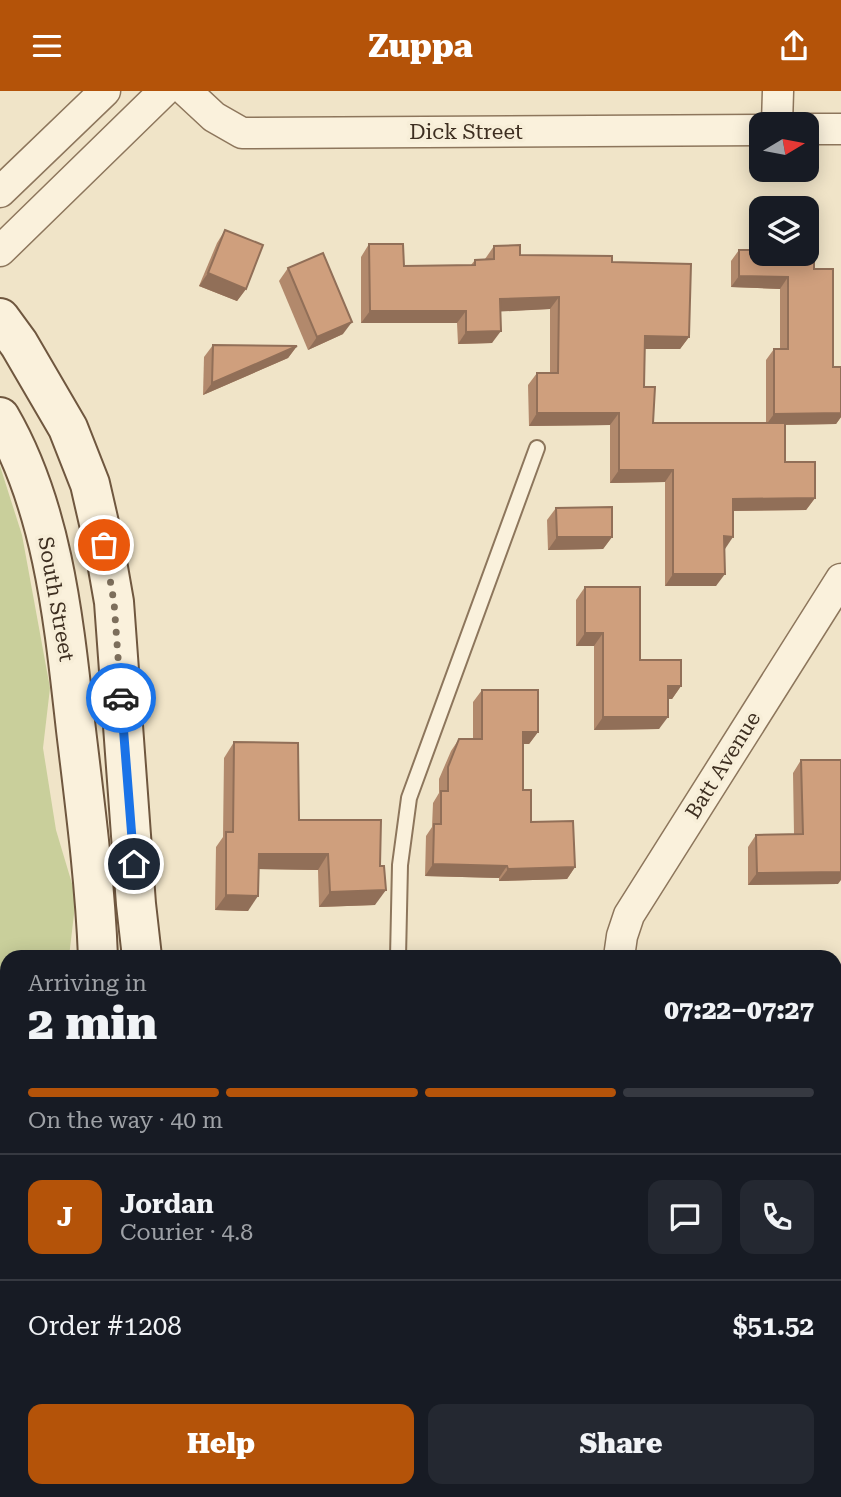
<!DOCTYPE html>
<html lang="en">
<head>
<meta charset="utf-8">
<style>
  body { margin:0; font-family:"Roboto Serif",serif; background:#242831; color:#f1f3f6; height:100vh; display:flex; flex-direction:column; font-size:26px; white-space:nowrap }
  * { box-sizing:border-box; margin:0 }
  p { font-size:23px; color:#9ea1a6 }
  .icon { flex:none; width:38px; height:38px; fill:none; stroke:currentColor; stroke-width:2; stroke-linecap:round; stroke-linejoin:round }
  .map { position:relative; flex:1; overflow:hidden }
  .drawer { position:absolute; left:0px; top:859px; width:842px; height:548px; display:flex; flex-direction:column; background:#171b24; border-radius:21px 21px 0 0; box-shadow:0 4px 18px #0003 }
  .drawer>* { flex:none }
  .needle { width:46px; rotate:80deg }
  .controls { position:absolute; left:749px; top:21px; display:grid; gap:14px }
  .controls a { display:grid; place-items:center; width:70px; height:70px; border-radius:14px; background:#171b24; box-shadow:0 4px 18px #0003; font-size:35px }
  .pin { position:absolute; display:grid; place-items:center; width:60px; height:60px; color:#fff; margin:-30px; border:4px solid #fff; border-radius:50%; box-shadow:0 2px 7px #0007 }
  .courier { position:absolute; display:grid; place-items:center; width:70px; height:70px; margin:-35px; border:5px solid #1a73e8; border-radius:50%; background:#fff; color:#222; box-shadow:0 2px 9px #0007 }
  .overview em { font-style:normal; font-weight:800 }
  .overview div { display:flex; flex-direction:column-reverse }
  .overview { display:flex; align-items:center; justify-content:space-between; height:119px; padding:0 28px }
  h1 { font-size:46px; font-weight:800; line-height:52px }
  .bar { display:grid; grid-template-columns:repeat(4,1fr); gap:10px 7px; align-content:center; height:84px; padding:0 28px }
  .bar i { height:9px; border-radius:5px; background:#363941 }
  .bar .current { background:#b45309 }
  .bar p { grid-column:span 4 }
  .line { display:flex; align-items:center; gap:18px; padding:0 28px; border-top:2px solid #363941 }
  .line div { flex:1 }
  .round { display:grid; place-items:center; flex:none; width:74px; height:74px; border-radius:14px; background:#242831 }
  .primary-button { display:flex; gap:14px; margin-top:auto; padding:14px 28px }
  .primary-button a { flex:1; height:80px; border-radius:14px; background:#b45309; color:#fff; font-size:28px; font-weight:800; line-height:80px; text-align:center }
  .primary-button a+a { background:#242831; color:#f1f3f6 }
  header { display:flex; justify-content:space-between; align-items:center; height:91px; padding:0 28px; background:#b45309; color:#fff; font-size:32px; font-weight:800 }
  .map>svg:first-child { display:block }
</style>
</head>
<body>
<header><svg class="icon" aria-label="menu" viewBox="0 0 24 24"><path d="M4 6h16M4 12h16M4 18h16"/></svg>Zuppa<svg class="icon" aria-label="share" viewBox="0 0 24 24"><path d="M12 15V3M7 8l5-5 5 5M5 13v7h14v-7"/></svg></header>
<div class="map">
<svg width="841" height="1406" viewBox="0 0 841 1406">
  <rect width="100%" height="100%" fill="#f0e4c8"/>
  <path fill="#c9cf9b" d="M0,375L22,444L50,597L43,657L56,739L76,806L69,866H7V1178H0Z"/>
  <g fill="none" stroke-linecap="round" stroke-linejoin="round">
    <defs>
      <path id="lane" d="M398,866L400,774L409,707L537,357"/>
      <g id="street">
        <path d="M186,0L214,26L242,42L761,39"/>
        <path d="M777,33L778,0"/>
        <path d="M807,38H841"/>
        <path d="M0,101L105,0"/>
        <path d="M0,160L164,0"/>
        <path d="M619,866L622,845L629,824L841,488"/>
        <path d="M0,1216H7"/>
        <path d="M618,1406V1400"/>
      </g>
      <g id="secondary">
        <path d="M0,227L19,253L68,337L90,393L104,454L114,511L136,813L142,866"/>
        <path d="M0,326C54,419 64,533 76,639C85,714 95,790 98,866"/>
        <path d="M100,1406V1400"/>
        <path d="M142,1406V1400"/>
      </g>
    </defs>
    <use href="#lane" stroke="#8d765c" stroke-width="18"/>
    <use href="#street" stroke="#8d765c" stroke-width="33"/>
    <use href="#secondary" stroke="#6f573f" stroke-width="42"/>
    <use href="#lane" stroke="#faf1dc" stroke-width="14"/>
    <use href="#street" stroke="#faf1dc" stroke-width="30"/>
    <use href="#secondary" stroke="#faf1dc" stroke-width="38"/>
  </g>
  <g fill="#b2896c">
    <path d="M225,139L246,198L237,210L199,195L217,152Z"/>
    <path d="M369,153L404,175L471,174L475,169L485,168L494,155L520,164L612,171L689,246L680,258H645L644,296L653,332H766V269L774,258H780V198L731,196V170L739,159L814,178L833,276H841V326L836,333L785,334V371L815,407L806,419L733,420L716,495H665V391L610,392V334L529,335L528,294L537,282H550V218L500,220L492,252L458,253L457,232H361V166Z"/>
    <path d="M288,177L343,243L308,259L279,190Z"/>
    <path d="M213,254L297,255L288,267L203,304L204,266Z"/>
    <path d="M556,417L612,446L603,458L548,459L547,429Z"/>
    <path d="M585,496L640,569L681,595L672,608H668L659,638L594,639V555H576V509Z"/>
    <path d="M482,599L538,641L529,653H523V699L531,731L575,776L567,788L499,790V787L425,785L426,745L432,736L433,712L439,702V688L451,660L459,648H473V611Z"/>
    <path d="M234,651L299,729L375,814L319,816L318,779L259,778L248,820L215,819L216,756L223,746L224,667Z"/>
    <path d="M801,669L838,793L748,794V756L756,744L794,743L793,682Z"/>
    <rect x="835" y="940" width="6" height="128"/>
    <rect x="427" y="1400" width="112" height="6"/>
    <path d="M719,1400H801V1406H754V1403L719,1404Z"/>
  </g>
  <g fill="#916f58">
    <path d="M208,182L246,198L237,210L199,195Z"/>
    <path d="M739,185L788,186L780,198L731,196Z"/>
    <path d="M559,206L550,218L491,221L500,208Z"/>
    <path d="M370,220H466L457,232H361Z"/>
    <path d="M352,231L343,243L308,259L317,246Z"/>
    <path d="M501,240L492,252L458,253L466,241Z"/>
    <path d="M645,245L689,246L680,258H636Z"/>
    <path d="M297,255L288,267L203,304L212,292Z"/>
    <path d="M537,322H619L610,334L529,335Z"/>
    <path d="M841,322V326L836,333L766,334L774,323Z"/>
    <path d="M619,379H673L665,391L610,392Z"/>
    <path d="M815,407L806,419L724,420L733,408Z"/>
    <path d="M724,445L733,446L725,458Z"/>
    <path d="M557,446H612L603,458L548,459Z"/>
    <path d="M673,483H725L716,495H665Z"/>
    <path d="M585,542H603L594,555H576Z"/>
    <path d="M668,595H681L672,608H659Z"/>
    <path d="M603,626H668L659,638L594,639Z"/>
    <path d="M523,641H538L529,653H514Z"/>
    <path d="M259,763H328L318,779L248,778Z"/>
    <path d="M433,773L507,775L499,787L425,785Z"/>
    <path d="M575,776L567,788L499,790L508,778Z"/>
    <path d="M841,781V789L838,793L748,794L757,782Z"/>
    <path d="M386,799L375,814L319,816L330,801Z"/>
    <path d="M226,804L258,805L248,820L215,819Z"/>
    <path d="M835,1007H841V1010L835,1019Z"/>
    <path d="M841,1055V1068H835V1064Z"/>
    <path d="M835,1249H841V1257L838,1261H835Z"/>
    <path d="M226,1400H291L287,1406H222Z"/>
    <path d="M721,1400H756L754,1403L719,1404Z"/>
  </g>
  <g fill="#cf9f7d" stroke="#916f58" stroke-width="2">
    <path d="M225,139L263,154L246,198L208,182Z"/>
    <path d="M369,153H403L404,175L475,174V169L494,168V155L520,154V164L612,165V171L691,173L689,246L645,245L644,296H655L653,332H785V371H815V407L733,408V446L724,445L725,483H673V379H619V322H537V282H558L559,206L500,208L501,240L466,241V220H370Z"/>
    <path d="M739,159H761V163H807V159H814V178H833V276H841V322L774,323V258H788V186L739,185Z"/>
    <path d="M323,162L352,231L317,246L288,177Z"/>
    <path d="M213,254L297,255L212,292Z"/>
    <path d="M612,416V446H557L556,417Z"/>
    <path d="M585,496H640V569H681V595H668V626H603V542H585Z"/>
    <path d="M482,599H538V641H523V699H531V731L573,730L575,776L508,778L507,775L433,773L434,733H441V700H448V676L459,648H482Z"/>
    <path d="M234,651L298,652L299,729H381L380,775H384L386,799L330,801L328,763H259L258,805L226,804V741H233Z"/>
    <path d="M801,669H841V781L757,782L756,744L803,743Z"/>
    <rect x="835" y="940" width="6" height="67"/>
    <rect x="835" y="1222" width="6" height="27"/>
    <rect x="435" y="1400" width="104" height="6"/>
    <path d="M763,1400H801V1406H762Z"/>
  </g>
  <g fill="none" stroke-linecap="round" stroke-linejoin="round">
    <path stroke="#7c6e5b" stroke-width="7" stroke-dasharray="0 12.6" d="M104,454L114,511L121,607"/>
    <path stroke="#1a73e8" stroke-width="9" d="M121,607L134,773"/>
  </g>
  <g text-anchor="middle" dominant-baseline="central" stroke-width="7" stroke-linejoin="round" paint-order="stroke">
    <g font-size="21" fill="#3d2e20" stroke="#f7eed8">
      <text x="466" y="41">Dick Street</text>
      <text transform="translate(56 508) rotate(80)">South Street</text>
      <text transform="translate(723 674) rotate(-58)">Batt Avenue</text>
    </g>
  </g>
</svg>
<div class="controls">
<a><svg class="needle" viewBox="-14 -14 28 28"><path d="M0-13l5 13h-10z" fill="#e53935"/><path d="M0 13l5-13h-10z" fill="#9ea1a6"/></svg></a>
<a><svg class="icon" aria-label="layers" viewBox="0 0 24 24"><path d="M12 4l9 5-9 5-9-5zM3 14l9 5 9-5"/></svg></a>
</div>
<div class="pin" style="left:104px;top:454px;background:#ea580c"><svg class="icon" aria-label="bag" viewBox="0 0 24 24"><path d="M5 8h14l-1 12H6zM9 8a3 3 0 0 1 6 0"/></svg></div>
<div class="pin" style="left:134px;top:773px;background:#1f2937"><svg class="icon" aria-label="home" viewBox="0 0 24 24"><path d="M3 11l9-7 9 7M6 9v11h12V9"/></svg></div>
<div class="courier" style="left:121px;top:607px"><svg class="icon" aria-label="car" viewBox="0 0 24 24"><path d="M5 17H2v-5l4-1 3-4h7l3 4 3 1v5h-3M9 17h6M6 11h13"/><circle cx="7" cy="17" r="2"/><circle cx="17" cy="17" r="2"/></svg></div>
<section class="drawer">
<div class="overview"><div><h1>2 min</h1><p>Arriving in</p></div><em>07:22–07:27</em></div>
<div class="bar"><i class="current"></i><i class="current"></i><i class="current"></i><i></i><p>On the way · 40 m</p></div>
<div class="line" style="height:126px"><b class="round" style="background:#b45309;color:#fff">J</b><div><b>Jordan</b><p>Courier · 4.8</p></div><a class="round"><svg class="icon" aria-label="chat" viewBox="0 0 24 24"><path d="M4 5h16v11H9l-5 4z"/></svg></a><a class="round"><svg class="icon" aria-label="phone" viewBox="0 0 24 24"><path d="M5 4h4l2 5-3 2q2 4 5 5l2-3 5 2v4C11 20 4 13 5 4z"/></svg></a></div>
<div class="line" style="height:91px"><div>Order #1208</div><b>$51.52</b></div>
<div class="primary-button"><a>Help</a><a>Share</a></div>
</section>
</div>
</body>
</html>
